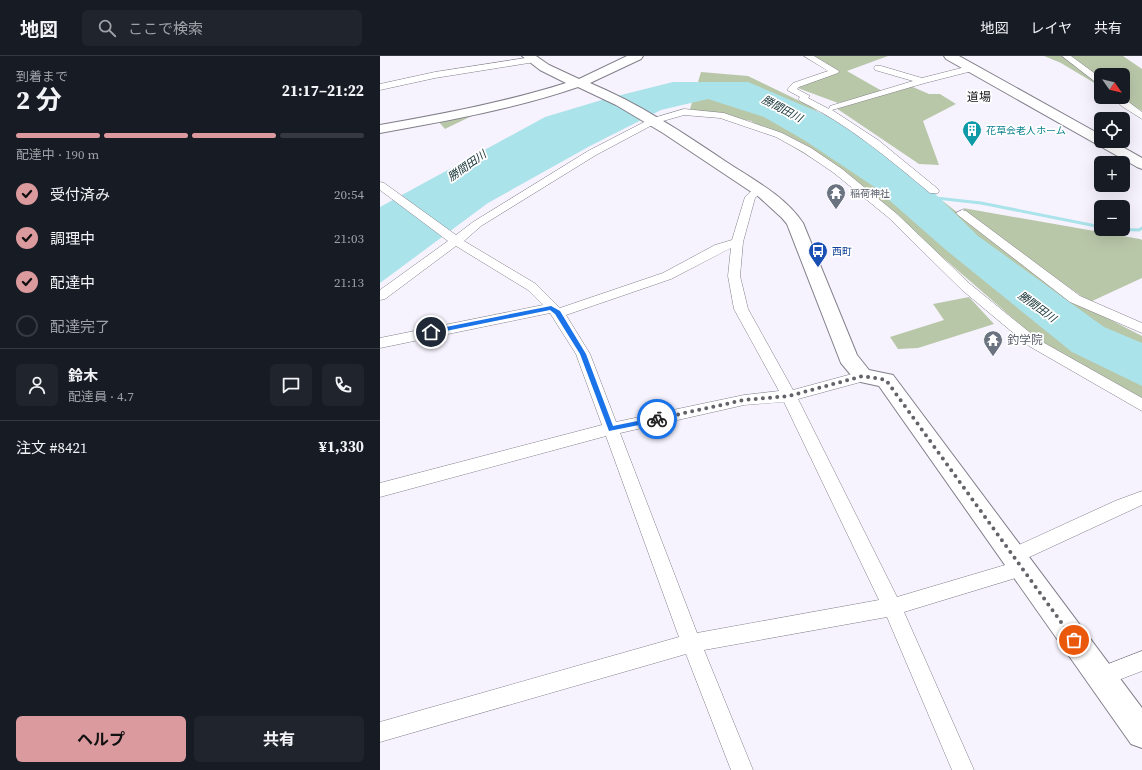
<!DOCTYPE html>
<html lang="ja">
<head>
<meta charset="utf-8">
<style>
  body { margin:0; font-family:"Source Serif 4","Noto Sans JP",serif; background:#20242c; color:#f1f3f6; height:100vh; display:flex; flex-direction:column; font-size:15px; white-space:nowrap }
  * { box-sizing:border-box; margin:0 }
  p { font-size:13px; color:#9ea1a6 }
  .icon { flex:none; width:22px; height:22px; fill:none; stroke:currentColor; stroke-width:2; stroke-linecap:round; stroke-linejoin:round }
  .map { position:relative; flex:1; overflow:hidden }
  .sheet { display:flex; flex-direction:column; background:#171b24; width:380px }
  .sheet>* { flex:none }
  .needle { width:26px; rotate:124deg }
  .tools { position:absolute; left:714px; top:12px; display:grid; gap:8px }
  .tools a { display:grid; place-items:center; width:36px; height:36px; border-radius:6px; background:#171b24; box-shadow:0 4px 16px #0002; font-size:20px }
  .pin { position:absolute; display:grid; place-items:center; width:34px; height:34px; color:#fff; margin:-17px; border:2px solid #fff; border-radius:50%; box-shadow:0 1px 4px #0007 }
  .courier { position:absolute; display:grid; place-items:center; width:40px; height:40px; margin:-20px; border:3px solid #1a73e8; border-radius:50%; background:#fff; color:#222; box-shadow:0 1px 5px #0007 }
  .summary em { font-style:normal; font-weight:700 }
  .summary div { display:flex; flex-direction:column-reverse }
  .summary { display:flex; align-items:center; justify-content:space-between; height:68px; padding:0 16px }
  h1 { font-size:26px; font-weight:700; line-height:30px }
  .bar { display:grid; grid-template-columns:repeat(4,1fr); gap:6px 4px; align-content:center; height:48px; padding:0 16px }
  .bar i { height:5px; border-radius:3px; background:#363941 }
  .bar .current { background:#da9a9e }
  .bar p { grid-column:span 4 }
  .line { display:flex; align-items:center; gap:10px; padding:0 16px; border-top:1px solid #363941 }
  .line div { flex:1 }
  .round { display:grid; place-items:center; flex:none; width:42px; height:42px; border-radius:6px; background:#20242c }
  ol { padding:0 16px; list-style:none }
  li { display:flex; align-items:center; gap:12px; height:44px }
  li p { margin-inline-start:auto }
  li .icon { padding:4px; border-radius:50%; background:#da9a9e; color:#111; stroke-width:4 }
  li:last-child { color:#9ea1a6 }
  li i { width:22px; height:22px; border:2px solid #363941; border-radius:50% }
  .cta { display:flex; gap:8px; margin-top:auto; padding:8px 16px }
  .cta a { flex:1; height:46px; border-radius:6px; background:#da9a9e; color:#111; font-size:16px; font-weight:700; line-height:46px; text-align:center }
  .cta a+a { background:#20242c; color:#f1f3f6 }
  header { display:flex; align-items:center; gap:24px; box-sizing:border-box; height:56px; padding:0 20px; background:#171b24; border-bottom:1px solid #363941 }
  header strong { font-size:19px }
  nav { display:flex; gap:22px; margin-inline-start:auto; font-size:14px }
  .search { width:280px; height:36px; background:#20242c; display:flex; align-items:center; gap:10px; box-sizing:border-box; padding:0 14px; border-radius:6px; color:#9ea1a6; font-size:15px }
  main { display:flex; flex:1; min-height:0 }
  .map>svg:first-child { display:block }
</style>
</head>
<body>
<header>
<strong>地図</strong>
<div class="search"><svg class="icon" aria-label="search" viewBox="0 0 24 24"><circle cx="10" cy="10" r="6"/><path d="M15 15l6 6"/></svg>ここで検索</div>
<nav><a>地図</a><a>レイヤ</a><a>共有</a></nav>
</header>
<main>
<section class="sheet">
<div class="summary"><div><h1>2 分</h1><p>到着まで</p></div><em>21:17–21:22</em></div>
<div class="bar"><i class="current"></i><i class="current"></i><i class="current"></i><i></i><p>配達中 · 190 m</p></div>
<ol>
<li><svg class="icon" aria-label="check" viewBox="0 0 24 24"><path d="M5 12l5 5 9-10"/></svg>受付済み<p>20:54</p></li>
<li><svg class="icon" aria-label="check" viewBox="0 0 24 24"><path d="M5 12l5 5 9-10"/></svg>調理中<p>21:03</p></li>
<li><svg class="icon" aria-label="check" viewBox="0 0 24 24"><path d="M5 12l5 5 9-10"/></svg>配達中<p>21:13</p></li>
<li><i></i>配達完了</li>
</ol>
<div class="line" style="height:72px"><a class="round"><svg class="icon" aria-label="person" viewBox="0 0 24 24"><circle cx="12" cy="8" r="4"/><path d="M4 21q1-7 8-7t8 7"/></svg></a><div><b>鈴木</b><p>配達員 · 4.7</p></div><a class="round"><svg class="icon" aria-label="chat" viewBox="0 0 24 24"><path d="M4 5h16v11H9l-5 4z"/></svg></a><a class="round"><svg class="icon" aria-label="phone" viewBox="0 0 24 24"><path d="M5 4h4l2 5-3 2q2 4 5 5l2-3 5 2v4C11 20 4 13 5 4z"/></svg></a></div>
<div class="line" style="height:52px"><div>注文 #8421</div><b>¥1,330</b></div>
<div class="cta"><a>ヘルプ</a><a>共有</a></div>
</section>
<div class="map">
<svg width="762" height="714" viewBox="0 0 762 714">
  <rect width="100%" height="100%" fill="#f6f3fe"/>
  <g fill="#b9c7a9">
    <path d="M434,0H508L467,15L502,35L526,28L549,38H560L576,48L543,65L559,109L539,108L456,52L492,38L458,47L415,31L456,17Z"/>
    <path d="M664,0H743L762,13V55L738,41H743V19H721V31L681,7Z"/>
    <path d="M321,16L368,20L430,50L537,125L654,216L725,261L762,280V342L675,299L491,139L371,65L310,53Z"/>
    <path d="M104,54L65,73L58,65Z"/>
    <path d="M583,152L760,183L762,184V222L710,246L587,161Z"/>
    <path d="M589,241L614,268L538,292L518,293L510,281L564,264L553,248Z"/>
  </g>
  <path fill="#abe3eb" d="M293,26H368L443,58L494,86L545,128L598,180L724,271L762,287V330L692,296L566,194L493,130L424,84L384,61L328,43L281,54L210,90L108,147L0,227V151L165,61L225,43Z"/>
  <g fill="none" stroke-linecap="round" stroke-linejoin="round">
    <g stroke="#abe3eb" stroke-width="3">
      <path d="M556,142L601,147L721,171"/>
      <path d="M731,173L759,174L762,172"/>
    </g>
    <defs>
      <g id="street">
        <path d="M424,0H434L459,15L458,17L419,31L417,33L430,40L428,42L449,53L450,50L533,25L495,14L494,12L495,10H501L542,22L593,9L596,10L597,12L596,14L545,27L452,54L498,84L558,133L559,135L558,137H550C509,103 468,68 420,45L418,43L420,41L407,34L413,27L448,15Z"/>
        <path d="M682,0H691L721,22V29L718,28Z"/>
        <path d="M152,1L155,2L156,4L155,6L55,22L0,34V28L55,16Z"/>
        <path d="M732,41H742L762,56V63L743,51Z"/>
        <path d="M304,53L344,57L402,77L431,92L462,113L517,158L590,228L659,284L762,342V355L649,290L582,234L509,162L454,117L423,96L396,81L340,62L304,59L276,67L216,99L101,170L84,185L156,228L180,252L283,217L335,189L352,184L365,141L375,132H383L384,134L375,142L363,186L360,220L368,253L413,334L483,315L488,316L490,320L488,324L418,343L517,541L632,507L628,506L625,500L628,494L735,445L762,435V449L643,504L649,506L652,512L649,518L524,556L594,714H572L507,561L324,594L373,714H351L306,598L0,686V666L299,581L226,380L0,441V427L222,369L196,298L170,257L0,292V282L163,249L148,234L76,190L5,243L0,244V234L68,185L0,134V126L4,127L76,179L93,166L208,95L270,63ZM351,192L348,220L354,253L399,335L364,339L236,366L210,298L186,259L291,223ZM404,346L499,544L317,577L240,377L364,349Z"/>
        <path d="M582,154L586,155L700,240L762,267V277L690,246L578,159L576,157Z"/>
        <path d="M762,595V615L720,631L713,628L710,621L713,614Z"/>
      </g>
      <g id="secondary">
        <path d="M142,0H156L169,9L199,23L247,0H263L261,3L210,27C258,47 302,76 345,105C372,123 404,139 423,167L477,299L489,314L513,319L762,652V692L751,688L499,330L476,325L461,307L407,168L402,162L379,141L283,77L236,49L198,31C134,53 66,65 0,77V69C62,58 126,46 186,27L160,14Z"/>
        <path d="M564,0H579L721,79V85H732L762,102V113L757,111L566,3Z"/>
      </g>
    </defs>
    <use href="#street" stroke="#827f8a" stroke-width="1"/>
    <use href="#secondary" stroke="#827f8a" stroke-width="2"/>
    <use href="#street" fill="#fff" fill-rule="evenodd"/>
    <use href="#secondary" fill="#fff" fill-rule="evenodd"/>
  </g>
  <path fill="#1a73e8" d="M171,250L180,255L206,298L233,370L277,361L279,362V365L229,375L200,298L175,258L170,254L51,278L48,276L51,274Z"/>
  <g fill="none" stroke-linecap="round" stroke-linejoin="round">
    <path stroke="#646369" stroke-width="4" stroke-dasharray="0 7.2" d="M277,363L364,344L409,340L483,320L506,324L694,584"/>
  </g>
  <defs>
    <symbol id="building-pin" viewBox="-11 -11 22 30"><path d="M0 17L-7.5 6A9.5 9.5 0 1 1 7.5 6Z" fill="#0f9aa8" stroke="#fff"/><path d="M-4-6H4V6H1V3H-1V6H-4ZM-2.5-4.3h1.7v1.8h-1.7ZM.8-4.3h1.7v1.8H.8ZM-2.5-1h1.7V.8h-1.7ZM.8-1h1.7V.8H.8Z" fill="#fff"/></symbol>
    <symbol id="temple-pin" viewBox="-11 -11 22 30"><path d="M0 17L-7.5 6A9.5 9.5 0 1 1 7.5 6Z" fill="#6b7280" stroke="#fff"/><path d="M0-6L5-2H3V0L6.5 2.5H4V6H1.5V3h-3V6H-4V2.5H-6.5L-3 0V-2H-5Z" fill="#fff"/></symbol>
    <symbol id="bus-pin" viewBox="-11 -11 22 30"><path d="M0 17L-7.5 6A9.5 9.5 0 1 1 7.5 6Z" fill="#1a4fb4" stroke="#fff"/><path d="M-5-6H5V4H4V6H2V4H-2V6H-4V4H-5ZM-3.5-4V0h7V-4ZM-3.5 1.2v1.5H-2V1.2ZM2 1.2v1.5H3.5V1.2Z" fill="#fff"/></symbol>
  </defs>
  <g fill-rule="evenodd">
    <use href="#building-pin" x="581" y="63" width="22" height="30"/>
    <use href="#temple-pin" x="445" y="126" width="22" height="30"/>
    <use href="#bus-pin" x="427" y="184" width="22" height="30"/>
    <use href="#temple-pin" x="602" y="273" width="22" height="30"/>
  </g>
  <g text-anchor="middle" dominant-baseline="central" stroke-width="3.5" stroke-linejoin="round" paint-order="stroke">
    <g font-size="10" fill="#0d838f" stroke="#fff" text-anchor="start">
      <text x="606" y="74">花草会老人ホーム</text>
    </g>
    <g font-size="10" fill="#5b616d" stroke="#fff" text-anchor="start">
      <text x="470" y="137">稲荷神社</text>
    </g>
    <g font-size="10" fill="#164399" stroke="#fff" text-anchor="start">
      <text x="452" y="195">西町</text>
    </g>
    <g font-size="11" font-style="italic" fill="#112e31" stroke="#fff">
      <text transform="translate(402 53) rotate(28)">勝間田川</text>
      <text transform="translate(87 110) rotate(-35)">勝間田川</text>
      <text transform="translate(657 251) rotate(36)">勝間田川</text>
    </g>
    <g font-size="12" fill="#161519" stroke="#fff">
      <text x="599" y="41">道場</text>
    </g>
    <g font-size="12" fill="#5b616d" stroke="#fff" text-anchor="start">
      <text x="627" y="284">釣学院</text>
    </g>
  </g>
</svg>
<div class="tools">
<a><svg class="needle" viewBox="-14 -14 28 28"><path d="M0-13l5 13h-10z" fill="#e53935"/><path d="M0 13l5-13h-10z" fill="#9ea1a6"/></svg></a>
<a><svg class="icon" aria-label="locate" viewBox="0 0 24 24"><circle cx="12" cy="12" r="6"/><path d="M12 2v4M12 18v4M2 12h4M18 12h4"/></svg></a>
<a>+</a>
<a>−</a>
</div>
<div class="pin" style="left:694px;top:584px;background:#ea580c"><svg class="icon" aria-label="bag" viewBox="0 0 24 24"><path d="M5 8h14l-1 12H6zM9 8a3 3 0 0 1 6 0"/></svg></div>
<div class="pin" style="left:51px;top:276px;background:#1f2937"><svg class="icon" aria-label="home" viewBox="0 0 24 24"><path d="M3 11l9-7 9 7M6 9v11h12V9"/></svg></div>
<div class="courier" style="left:277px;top:363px"><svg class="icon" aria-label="bike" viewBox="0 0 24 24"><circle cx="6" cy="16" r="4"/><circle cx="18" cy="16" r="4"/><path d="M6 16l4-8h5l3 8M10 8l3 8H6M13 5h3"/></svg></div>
</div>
</main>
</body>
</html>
